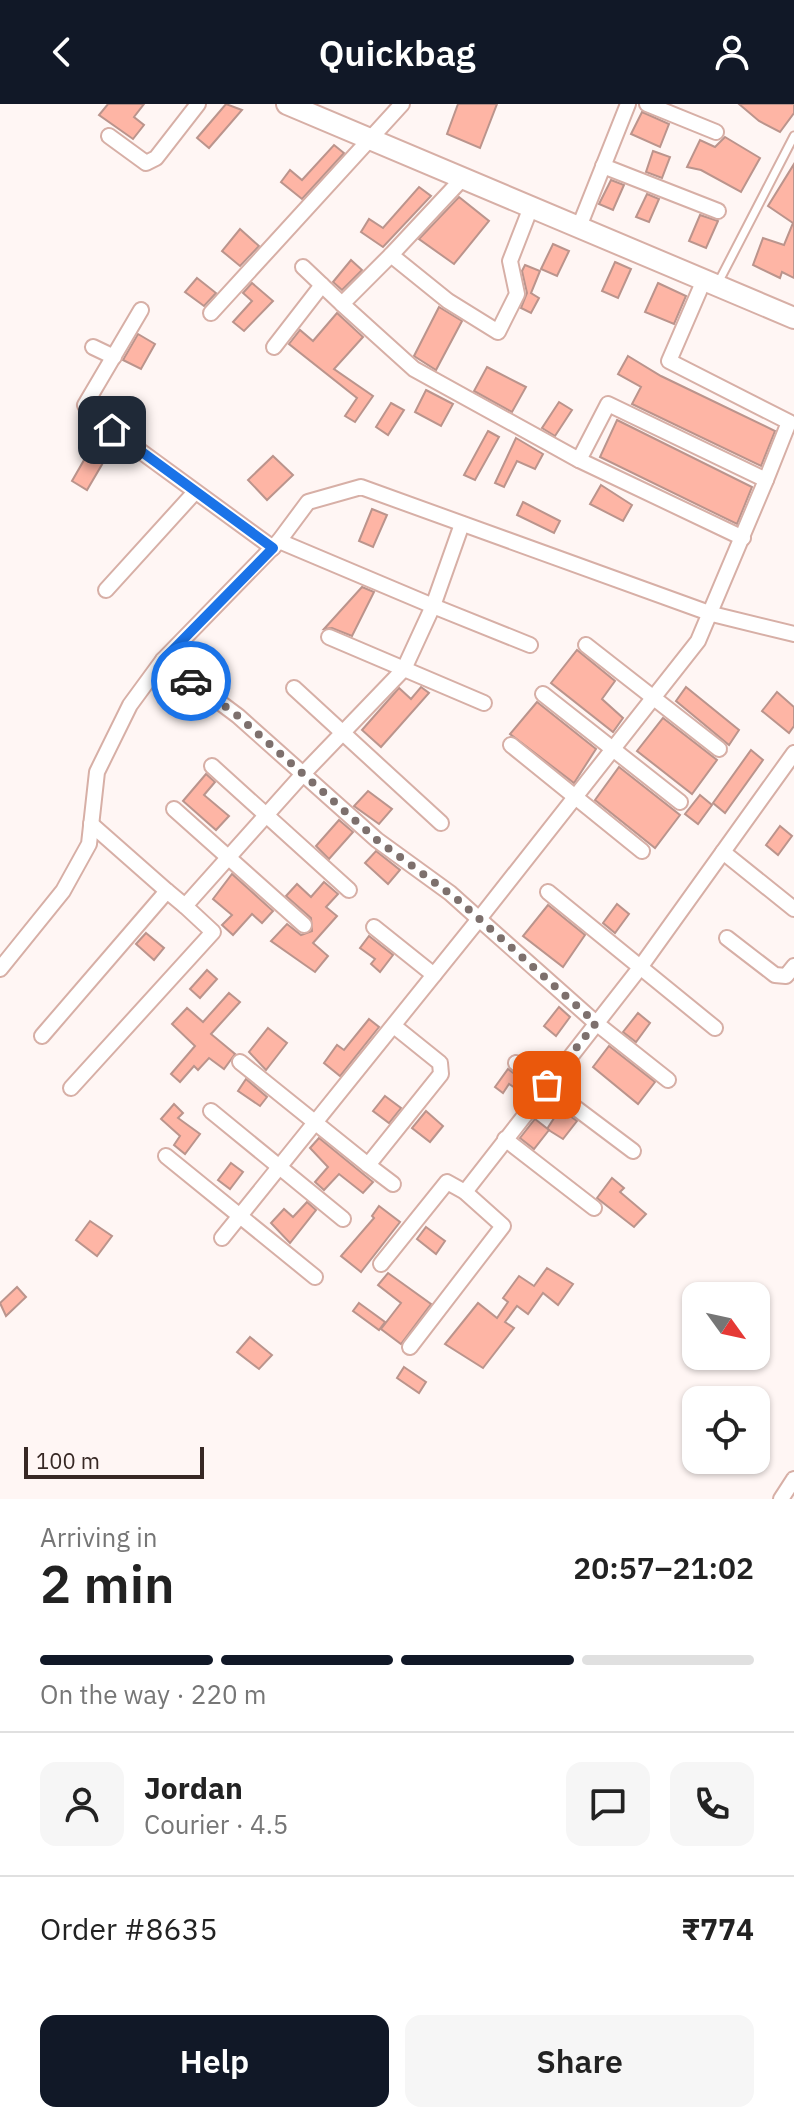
<!DOCTYPE html>
<html lang="en">
<head>
<meta charset="utf-8">
<style>
  body { margin:0; font-family:"IBM Plex Sans",sans-serif; background:#f6f6f6; color:#222; height:100vh; display:flex; flex-direction:column; font-size:30px; white-space:nowrap }
  * { box-sizing:border-box; margin:0 }
  p { font-size:26px; color:#767676 }
  .icon { flex:none; width:44px; height:44px; fill:none; stroke:currentColor; stroke-width:2; stroke-linecap:round; stroke-linejoin:round }
  .map { position:relative; height:1395px; overflow:hidden }
  .drawer { display:flex; flex-direction:column; background:#fff; flex:1 }
  .drawer>* { flex:none }
  .needle { width:52px; rotate:123deg }
  .controls { position:absolute; left:682px; top:1178px; display:grid; gap:16px }
  .controls a { display:grid; place-items:center; width:88px; height:88px; border-radius:16px; background:#fff; box-shadow:0 2px 6px #0004; font-size:40px }
  .scale { position:absolute; left:24px; bottom:20px; width:180px; box-sizing:border-box; padding-left:8px; border:4px solid #372824; border-top:0; font-size:22px; line-height:28px; white-space:nowrap; color:#372824; -webkit-text-stroke:6px #fff6f4; paint-order:stroke }
  .pin { position:absolute; display:grid; place-items:center; width:68px; height:68px; color:#fff; margin:-34px; border-radius:16px; box-shadow:0 4px 12px #0006 }
  .courier { position:absolute; display:grid; place-items:center; width:80px; height:80px; margin:-40px; border:6px solid #1a73e8; border-radius:50%; background:#fff; color:#222; box-shadow:0 2px 10px #0007 }
  .summary em { font-style:normal; font-weight:600 }
  .summary div { display:flex; flex-direction:column-reverse }
  .summary { display:flex; align-items:center; justify-content:space-between; height:136px; padding:0 40px }
  h1 { font-size:52px; font-weight:600; line-height:60px }
  .bar { display:grid; grid-template-columns:repeat(4,1fr); gap:12px 8px; align-content:center; height:96px; padding:0 40px }
  .bar i { height:10px; border-radius:6px; background:#e0e0e0 }
  .bar .active { background:#111827 }
  .bar p { grid-column:span 4 }
  .line { display:flex; align-items:center; gap:20px; padding:0 40px; border-top:2px solid #e0e0e0 }
  .line div { flex:1 }
  .round { display:grid; place-items:center; flex:none; width:84px; height:84px; border-radius:16px; background:#f6f6f6 }
  .button { display:flex; gap:16px; margin-top:auto; padding:16px 40px }
  .button a { flex:1; height:92px; border-radius:16px; background:#111827; color:#fff; font-size:32px; font-weight:600; line-height:92px; text-align:center }
  .button a+a { background:#f6f6f6; color:#222 }
  header { display:flex; justify-content:space-between; align-items:center; height:104px; padding:0 40px; background:#111827; color:#fff; font-size:36px; font-weight:600 }
  .map>svg:first-child { display:block }
</style>
</head>
<body>
<header><svg class="icon" aria-label="back" viewBox="0 0 24 24"><path d="M15 5l-7 7 7 7"/></svg>Quickbag<svg class="icon" aria-label="person" viewBox="0 0 24 24"><circle cx="12" cy="8" r="4"/><path d="M4 21q1-7 8-7t8 7"/></svg></header>
<div class="map">
<svg width="794" height="1395" viewBox="0 0 794 1395">
  <rect width="100%" height="100%" fill="#fff6f4"/>
  <g fill="#feb5a5" stroke="#bb948c" stroke-width="2">
    <path d="M108,0H144L134,13L144,21L133,35L99,11Z"/>
    <path d="M226,0L242,6L209,44L197,34Z"/>
    <path d="M458,0H497L480,44L447,30Z"/>
    <path d="M739,0H794V9L780,28L759,17Z"/>
    <path d="M642,8L669,20L660,43L631,30Z"/>
    <path d="M725,33L760,54L741,88L701,66L687,63L700,36L715,43Z"/>
    <path d="M334,41L344,49L302,95L281,78L290,66L302,76Z"/>
    <path d="M653,47L670,53L662,74L646,68Z"/>
    <path d="M794,60V174L782,168L780,174L753,161L763,134L784,141L793,119L768,102Z"/>
    <path d="M611,76L624,81L613,106L599,100Z"/>
    <path d="M419,83L431,92L383,143L361,128L369,115L383,124Z"/>
    <path d="M647,90L659,95L649,118L636,113Z"/>
    <path d="M459,93L489,117L454,160L419,135Z"/>
    <path d="M700,111L718,117L706,144L689,137Z"/>
    <path d="M240,125L259,142L240,162L222,147Z"/>
    <path d="M553,140L569,147L557,172L541,165Z"/>
    <path d="M351,156L362,166L342,186L333,178Z"/>
    <path d="M615,158L631,165L618,194L602,187Z"/>
    <path d="M525,161L540,167L531,189L539,194L531,209L521,204L527,189L522,167Z"/>
    <path d="M197,174L216,189L204,202L185,188Z"/>
    <path d="M252,179L273,197L244,227L233,218L252,197L243,189Z"/>
    <path d="M658,179L686,192L674,220L645,208Z"/>
    <path d="M439,203L462,217L436,266L414,252Z"/>
    <path d="M337,209L363,233L334,265L373,292L355,318L345,312L357,294L289,240L300,226L313,237Z"/>
    <path d="M138,230L155,240L141,265L123,256Z"/>
    <path d="M628,252L661,272L775,327L761,362L632,300L641,283L618,270Z"/>
    <path d="M487,263L526,283L512,308L474,287Z"/>
    <path d="M426,286L453,300L441,322L415,308Z"/>
    <path d="M559,298L572,306L555,332L542,324Z"/>
    <path d="M391,299L404,306L388,331L376,323Z"/>
    <path d="M617,316L752,383L737,420L600,353Z"/>
    <path d="M488,327L499,333L475,376L464,371Z"/>
    <path d="M99,330L114,340L87,386L72,377Z"/>
    <path d="M516,334L543,350L535,365L517,357L504,383L495,379Z"/>
    <path d="M273,352L293,371L267,396L248,376Z"/>
    <path d="M601,381L632,401L623,417L590,400Z"/>
    <path d="M523,398L560,417L554,429L517,411Z"/>
    <path d="M372,405L387,411L373,443L359,437Z"/>
    <path d="M362,483L374,488L352,532L332,524L324,525Z"/>
    <path d="M577,546L615,577L602,595L623,614L613,628L551,579Z"/>
    <path d="M421,583L429,589L381,643L362,626L399,584L411,595Z"/>
    <path d="M686,583L739,626L729,641L676,597Z"/>
    <path d="M777,588L794,603V622L789,629L762,607Z"/>
    <path d="M537,598L596,645L574,679L510,630Z"/>
    <path d="M663,614L717,656L692,690L637,647Z"/>
    <path d="M751,646L763,656L725,709L713,699Z"/>
    <path d="M619,663L680,711L655,744L595,696Z"/>
    <path d="M206,670L215,678L204,691L229,712L216,726L183,697Z"/>
    <path d="M368,687L392,705L379,720L354,702Z"/>
    <path d="M700,691L712,701L698,720L685,710Z"/>
    <path d="M339,716L353,728L329,755L316,742Z"/>
    <path d="M780,722L792,732L778,751L766,741Z"/>
    <path d="M376,747L400,766L388,780L365,759Z"/>
    <path d="M232,770L273,807L262,819L252,810L233,831L222,821L232,811L213,795Z"/>
    <path d="M324,778L338,790L326,803L337,812L313,839L328,852L315,868L271,837L287,820L301,831L312,827L311,814L286,792L297,780L311,793Z"/>
    <path d="M617,800L629,810L615,829L603,819Z"/>
    <path d="M548,801L585,831L563,863L523,832Z"/>
    <path d="M146,829L164,844L154,856L136,840Z"/>
    <path d="M369,832L393,851L380,868L371,860L375,855L360,844Z"/>
    <path d="M207,866L217,875L200,894L190,885Z"/>
    <path d="M229,889L240,898L211,930L235,950L224,965L209,954L198,966L194,962L180,978L171,970L195,942L172,920L187,904L203,918Z"/>
    <path d="M559,903L570,913L556,932L544,922Z"/>
    <path d="M638,909L650,919L636,938L623,928Z"/>
    <path d="M369,915L379,923L340,972L324,959L337,941L344,946Z"/>
    <path d="M268,924L287,939L266,966L249,948Z"/>
    <path d="M609,942L655,978L638,1000L593,963Z"/>
    <path d="M508,965L533,984L527,992L509,980L503,989L495,983Z"/>
    <path d="M246,975L267,993L260,1002L238,987Z"/>
    <path d="M385,992L401,1004L389,1019L373,1007Z"/>
    <path d="M174,1000L183,1009L178,1014L200,1030L185,1050L174,1041L180,1032L161,1015Z"/>
    <path d="M560,1005L577,1017L563,1035L547,1025Z"/>
    <path d="M426,1007L443,1022L430,1038L412,1024Z"/>
    <path d="M535,1015L549,1026L534,1045L520,1034Z"/>
    <path d="M319,1034L373,1078L363,1089L339,1070L324,1086L315,1078L328,1063L310,1044Z"/>
    <path d="M231,1059L243,1068L230,1085L218,1076Z"/>
    <path d="M612,1074L624,1084L620,1088L646,1110L634,1123L597,1094Z"/>
    <path d="M307,1098L316,1106L290,1139L271,1119L284,1105L293,1113Z"/>
    <path d="M379,1102L400,1118L361,1168L341,1152L374,1114L372,1112Z"/>
    <path d="M90,1117L112,1132L97,1152L76,1136Z"/>
    <path d="M426,1123L445,1137L436,1150L417,1135Z"/>
    <path d="M547,1164L573,1180L558,1201L543,1189L528,1210L517,1202L505,1218L514,1224L483,1264L445,1240L478,1199L497,1214L508,1198L503,1194L519,1172L534,1182Z"/>
    <path d="M388,1169L431,1200L401,1240L381,1225L401,1199L378,1181Z"/>
    <path d="M17,1183L26,1193L6,1212L0,1199Z"/>
    <path d="M359,1199L385,1218L379,1226L353,1207Z"/>
    <path d="M250,1233L272,1251L259,1265L237,1248Z"/>
    <path d="M404,1263L426,1278L419,1289L397,1274Z"/>
  </g>
  <g fill="none" stroke-linecap="round" stroke-linejoin="round">
    <defs>
      <path id="lane" d="M718,179L794,32"/>
      <g id="street">
        <path d="M647,0L716,28"/>
        <path d="M109,32L146,59L156,54L198,0"/>
        <path d="M603,62L718,107"/>
        <path d="M531,103L510,157L517,190L498,228L448,197L391,151L342,200L414,265L579,356"/>
        <path d="M579,123L628,0"/>
        <path d="M391,151L463,74"/>
        <path d="M303,163L342,200"/>
        <path d="M704,176L669,257L789,318L766,376L608,300L579,356L743,434"/>
        <path d="M141,206L85,301L91,311L273,444"/>
        <path d="M211,209L402,0"/>
        <path d="M93,243L114,253"/>
        <path d="M274,243L322,181"/>
        <path d="M279,437L433,502L462,420"/>
        <path d="M106,486L195,388"/>
        <path d="M329,533L484,599"/>
        <path d="M586,541L719,645"/>
        <path d="M163,556L238,612L377,736L450,789L479,815L698,537L766,376"/>
        <path d="M294,584L441,719"/>
        <path d="M543,590L680,698"/>
        <path d="M511,641L642,747"/>
        <path d="M212,662L349,786"/>
        <path d="M174,705L304,821"/>
        <path d="M91,720L167,787"/>
        <path d="M723,748L794,805"/>
        <path d="M548,788L715,924"/>
        <path d="M374,823L434,871"/>
        <path d="M727,834L775,871L786,872L794,862"/>
        <path d="M0,865L63,787L89,740L97,668L130,601L163,556L279,437L308,398L361,383L712,510L794,530"/>
        <path d="M42,932L167,787L185,802"/>
        <path d="M240,958L368,1061L441,970L440,959L394,922"/>
        <path d="M516,959L633,1047"/>
        <path d="M71,984L213,828L185,802L303,670L404,565L433,502L530,541"/>
        <path d="M211,1007L343,1115"/>
        <path d="M505,1035L594,1104"/>
        <path d="M166,1052L315,1173"/>
        <path d="M368,1061L393,1080"/>
        <path d="M465,1088L639,865L794,649"/>
        <path d="M222,1134L479,815L596,919L668,976"/>
        <path d="M381,1160L447,1078L465,1088L503,1122L410,1243"/>
        <path d="M781,1395L794,1375"/>
      </g>
      <path id="secondary" d="M287,0L794,214"/>
    </defs>
    <use href="#lane" stroke="#d7afa6" stroke-width="11"/>
    <use href="#street" stroke="#d7afa6" stroke-width="18"/>
    <use href="#secondary" stroke="#d7afa6" stroke-width="24"/>
    <use href="#lane" stroke="#fff" stroke-width="7"/>
    <use href="#street" stroke="#fff" stroke-width="14"/>
    <use href="#secondary" stroke="#fff" stroke-width="20"/>
  </g>
  <g fill="none" stroke-linecap="round" stroke-linejoin="round">
    <path stroke="#7d706d" stroke-width="8" stroke-dasharray="0 14.4" d="M191,577L238,612L377,736L457,795L596,919L547,981"/>
    <path stroke="#1a73e8" stroke-width="10" d="M112,326L273,444L163,556L191,577"/>
  </g>
</svg>
<div class="controls">
<a><svg class="needle" viewBox="-14 -14 28 28"><path d="M0-13l5 13h-10z" fill="#e53935"/><path d="M0 13l5-13h-10z" fill="#767676"/></svg></a>
<a><svg class="icon" aria-label="locate" viewBox="0 0 24 24"><circle cx="12" cy="12" r="6"/><path d="M12 2v4M12 18v4M2 12h4M18 12h4"/></svg></a>
</div>
<div class="scale">100 m</div>
<div class="pin" style="left:547px;top:981px;background:#ea580c"><svg class="icon" aria-label="bag" viewBox="0 0 24 24"><path d="M5 8h14l-1 12H6zM9 8a3 3 0 0 1 6 0"/></svg></div>
<div class="pin" style="left:112px;top:326px;background:#1f2937"><svg class="icon" aria-label="home" viewBox="0 0 24 24"><path d="M3 11l9-7 9 7M6 9v11h12V9"/></svg></div>
<div class="courier" style="left:191px;top:577px"><svg class="icon" aria-label="car" viewBox="0 0 24 24"><path d="M5 17H2v-5l4-1 3-4h7l3 4 3 1v5h-3M9 17h6M6 11h13"/><circle cx="7" cy="17" r="2"/><circle cx="17" cy="17" r="2"/></svg></div>
</div>
<section class="drawer">
<div class="summary"><div><h1>2 min</h1><p>Arriving in</p></div><em>20:57–21:02</em></div>
<div class="bar"><i class="active"></i><i class="active"></i><i class="active"></i><i></i><p>On the way · 220 m</p></div>
<div class="line" style="height:144px"><a class="round"><svg class="icon" aria-label="person" viewBox="0 0 24 24"><circle cx="12" cy="8" r="4"/><path d="M4 21q1-7 8-7t8 7"/></svg></a><div><b>Jordan</b><p>Courier · 4.5</p></div><a class="round"><svg class="icon" aria-label="chat" viewBox="0 0 24 24"><path d="M4 5h16v11H9l-5 4z"/></svg></a><a class="round"><svg class="icon" aria-label="phone" viewBox="0 0 24 24"><path d="M5 4h4l2 5-3 2q2 4 5 5l2-3 5 2v4C11 20 4 13 5 4z"/></svg></a></div>
<div class="line" style="height:104px"><div>Order #8635</div><b>₹774</b></div>
<div class="button"><a>Help</a><a>Share</a></div>
</section>
</body>
</html>
